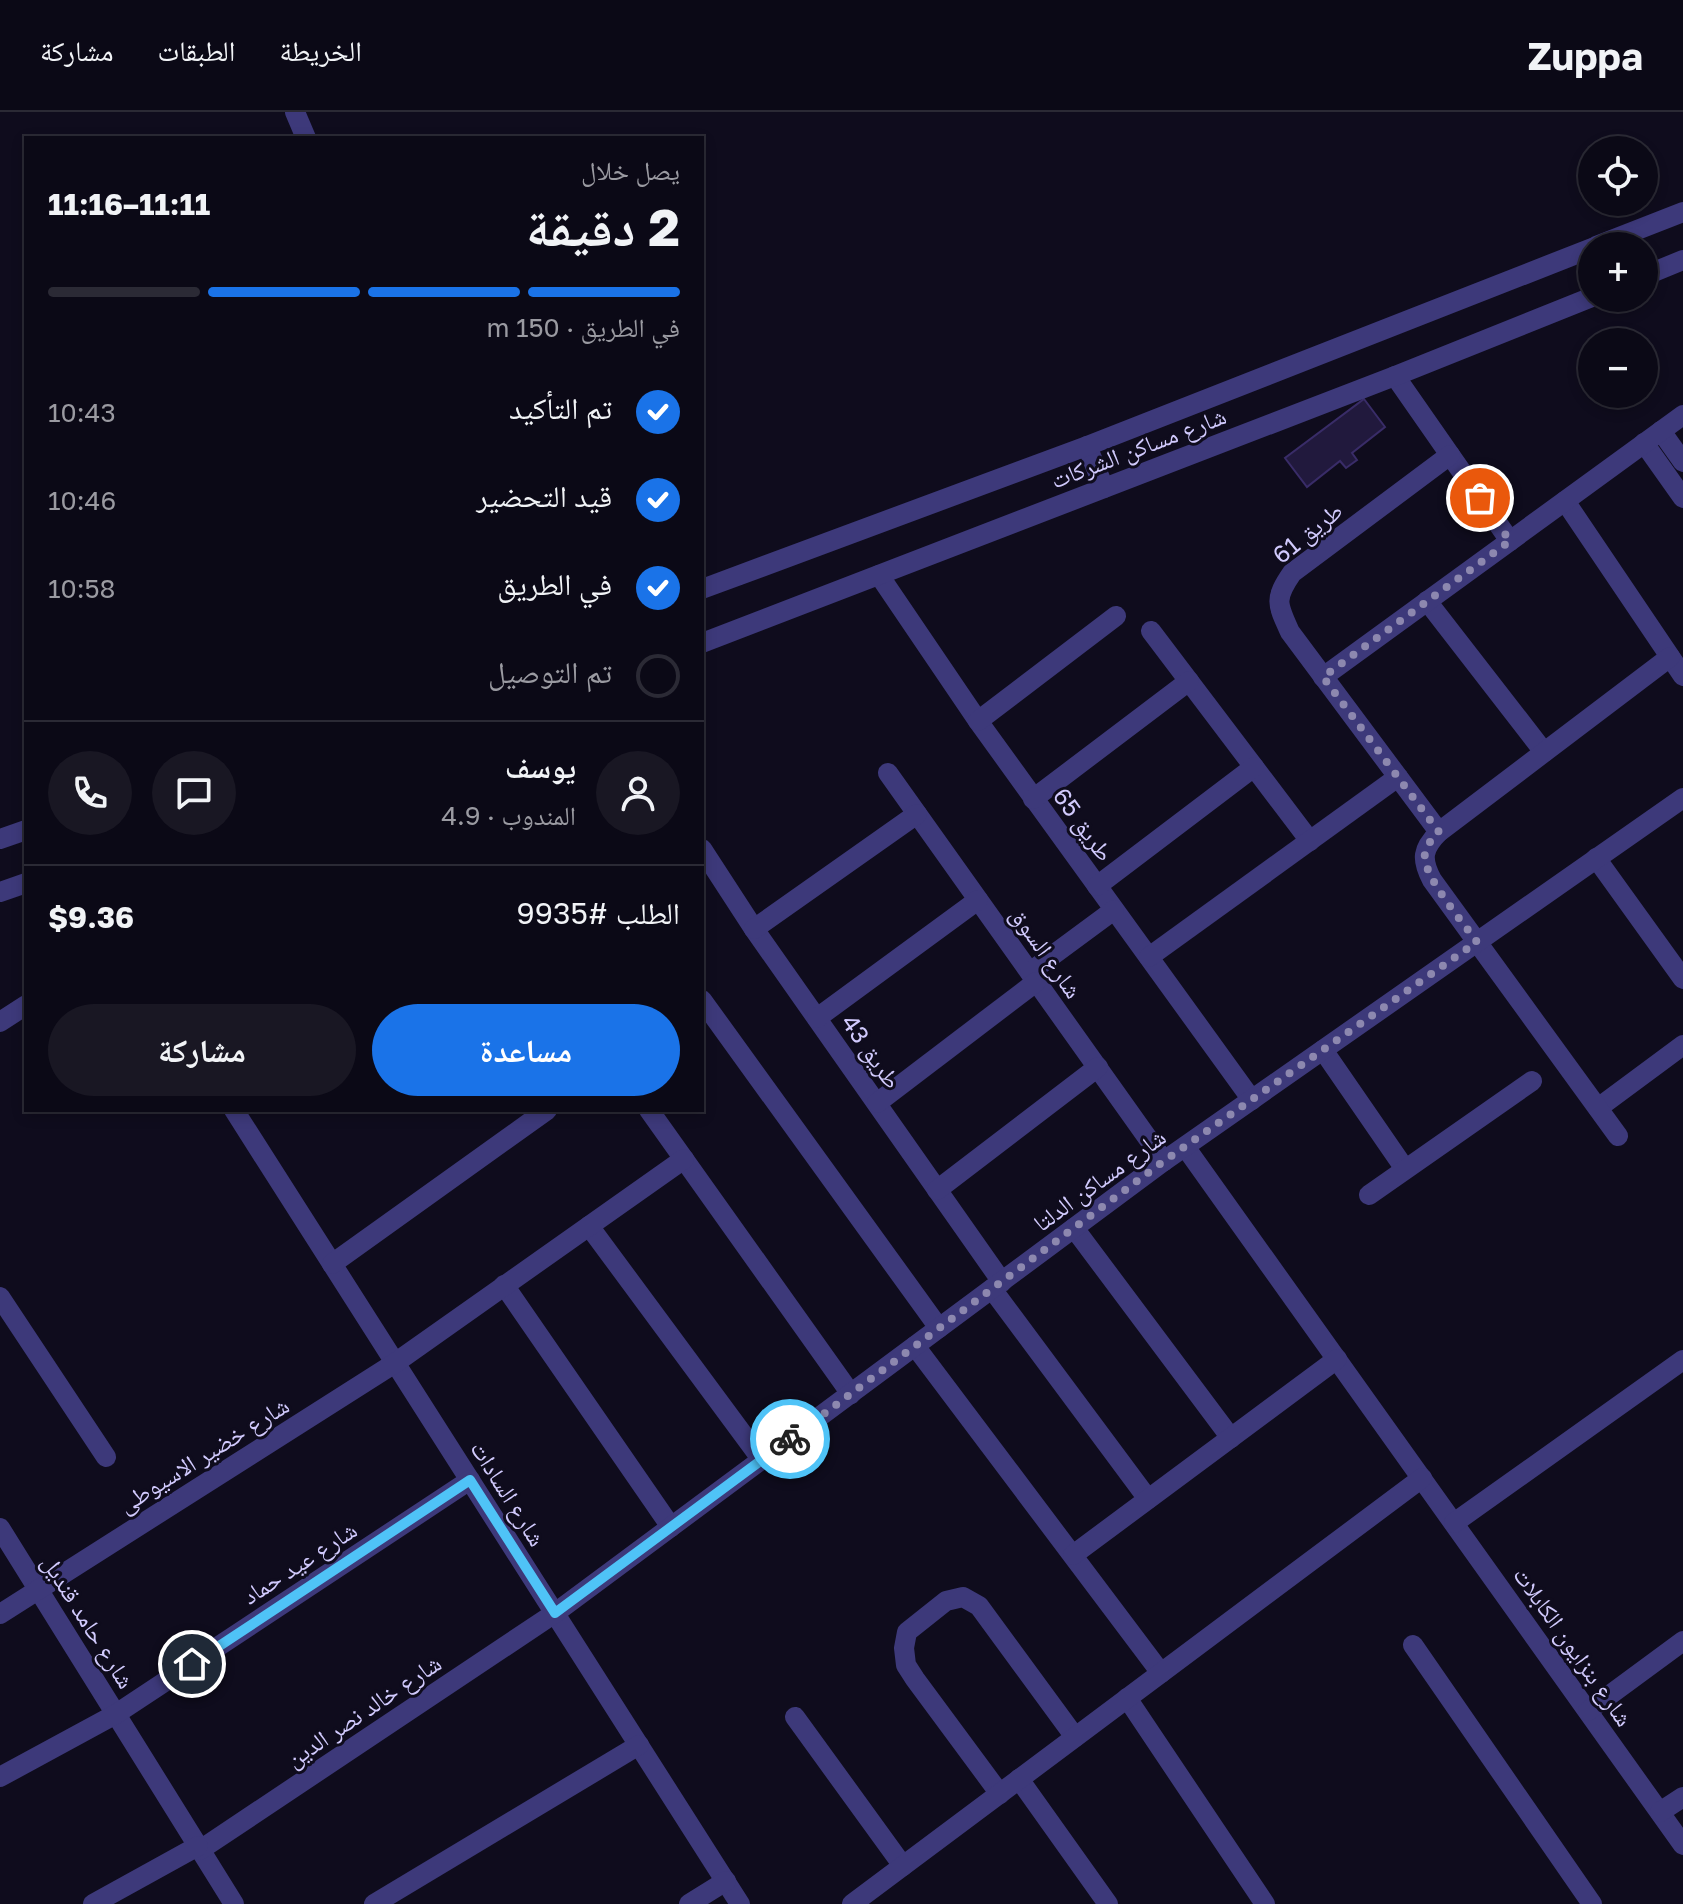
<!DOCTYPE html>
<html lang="ar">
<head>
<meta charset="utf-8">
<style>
  body { margin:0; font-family:"Golos Text","Noto Naskh Arabic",sans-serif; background:#191723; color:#f1f3f6; direction:rtl; height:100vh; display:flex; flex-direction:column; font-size:30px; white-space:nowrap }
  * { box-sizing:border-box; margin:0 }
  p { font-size:26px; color:#9a9aa1 }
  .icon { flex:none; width:44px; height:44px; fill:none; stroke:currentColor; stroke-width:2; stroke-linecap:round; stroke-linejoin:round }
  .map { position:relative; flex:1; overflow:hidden; direction:ltr }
  .sheet { position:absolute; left:24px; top:24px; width:680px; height:976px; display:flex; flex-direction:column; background:#0b0916; border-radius:0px; box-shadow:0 4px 12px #0003,0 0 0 2px #2b2a35; direction:rtl }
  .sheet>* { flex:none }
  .buttons { position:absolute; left:1578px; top:24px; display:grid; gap:16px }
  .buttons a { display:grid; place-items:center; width:80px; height:80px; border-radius:50%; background:#0b0916; box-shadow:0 4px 12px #0003,0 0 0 2px #2b2a35; font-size:40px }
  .pin { position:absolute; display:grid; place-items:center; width:68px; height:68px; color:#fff; margin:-34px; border:4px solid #fff; border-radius:50%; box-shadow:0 2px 8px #0007 }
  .courier { position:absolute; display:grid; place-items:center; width:80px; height:80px; margin:-40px; border:6px solid #4fc3f7; border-radius:50%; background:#fff; color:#222; box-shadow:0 2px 10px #0007 }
  .head em { font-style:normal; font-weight:700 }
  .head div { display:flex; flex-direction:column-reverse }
  .head { display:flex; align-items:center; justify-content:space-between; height:136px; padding:0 24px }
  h1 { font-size:52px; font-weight:700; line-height:60px }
  .bar { display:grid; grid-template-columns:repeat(4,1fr); gap:12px 8px; align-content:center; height:96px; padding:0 24px }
  .bar i { height:10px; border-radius:6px; background:#2b2a35 }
  .bar .active { background:#1a73e8 }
  .bar p { grid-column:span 4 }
  .line { display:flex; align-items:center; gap:20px; padding:0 24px; border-top:2px solid #2b2a35 }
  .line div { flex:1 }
  .round { display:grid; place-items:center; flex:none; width:84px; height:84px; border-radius:42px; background:#191723 }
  ol { padding:0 24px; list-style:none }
  li { display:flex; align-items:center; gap:24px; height:88px }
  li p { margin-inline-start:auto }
  li .icon { padding:8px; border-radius:50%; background:#1a73e8; color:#fff; stroke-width:4 }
  li:last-child { color:#9a9aa1 }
  li i { width:44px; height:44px; border:4px solid #2b2a35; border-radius:50% }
  .primary-button { display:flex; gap:16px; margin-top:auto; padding:16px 24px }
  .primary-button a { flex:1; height:92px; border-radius:48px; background:#1a73e8; color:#fff; font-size:32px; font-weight:700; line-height:92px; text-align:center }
  .primary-button a+a { background:#191723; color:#f1f3f6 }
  header { display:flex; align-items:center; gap:48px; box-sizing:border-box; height:112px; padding:0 40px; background:#0b0916; border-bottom:2px solid #2b2a35 }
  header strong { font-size:38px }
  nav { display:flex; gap:44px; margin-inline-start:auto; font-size:28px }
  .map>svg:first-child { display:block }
</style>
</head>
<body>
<header>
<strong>Zuppa</strong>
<nav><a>الخريطة</a><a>الطبقات</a><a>مشاركة</a></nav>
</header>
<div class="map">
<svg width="1683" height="1792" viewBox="0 0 1683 1792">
  <rect width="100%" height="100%" fill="#0f0c1d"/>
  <path fill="#21193d" stroke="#392c68" stroke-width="2" d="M1364,287L1385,315L1352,341L1357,348L1346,356L1340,349L1307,375L1285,346Z"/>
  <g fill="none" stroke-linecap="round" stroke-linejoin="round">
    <g stroke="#3d397a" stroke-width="20">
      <path d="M295,0L306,26"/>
      <path d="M1596,134L1683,100"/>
      <path d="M1644,164L1683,148"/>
      <path d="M1395,264L1510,429"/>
      <path d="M1661,319L1683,350"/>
      <path d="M1644,331L1683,386"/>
      <path d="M1087,334L1104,376"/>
      <path d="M1565,389L1683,564"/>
      <path d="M879,463L978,609L1252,988"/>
      <path d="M702,477L1087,334L1592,136"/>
      <path d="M1427,489L1544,640"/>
      <path d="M1151,519L1310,729"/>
      <path d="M702,531L1395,264L1592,185"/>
      <path d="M1323,565L1683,303"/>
      <path d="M978,609L1116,504"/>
      <path d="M888,661L1164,1049"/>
      <path d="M1033,687L1189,569"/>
      <path d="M1439,720L1290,520C1277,492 1274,487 1292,461L1450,343"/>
      <path d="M0,727L26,718"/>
      <path d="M702,737L754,817L1002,1170"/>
      <path d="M1596,746L1683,867"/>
      <path d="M1097,774L1254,655"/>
      <path d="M0,780L26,771"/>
      <path d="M754,817L917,702"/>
      <path d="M1149,845L1398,665"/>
      <path d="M1030,860L1114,798"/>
      <path d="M702,888L939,1216"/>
      <path d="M817,906L978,788"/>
      <path d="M0,910L26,893"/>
      <path d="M1323,938L1405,1057"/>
      <path d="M877,991L1036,870"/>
      <path d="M1598,996L1683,933"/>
      <path d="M234,998L740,1792"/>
      <path d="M649,998L851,1282"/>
      <path d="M1618,1024L1432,768C1421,747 1422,737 1439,720L1670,545"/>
      <path d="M1186,1036L1683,1733"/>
      <path d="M937,1078L1098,955"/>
      <path d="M1369,1083L1532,969"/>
      <path d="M589,1114L762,1348"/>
      <path d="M1074,1116L1231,1326"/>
      <path d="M332,1152L547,998"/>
      <path d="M504,1173L671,1415"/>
      <path d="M992,1177L1148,1387"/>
      <path d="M0,1185L106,1345"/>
      <path d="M915,1234L1161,1561"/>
      <path d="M1454,1411L1683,1248"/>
      <path d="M0,1416L234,1792"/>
      <path d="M1073,1443L1337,1247"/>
      <path d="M0,1502L395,1251L684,1047"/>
      <path d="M1413,1533L1592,1792"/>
      <path d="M1127,1586L1265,1792"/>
      <path d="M1588,1599L1683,1529"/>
      <path d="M795,1605L903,1754"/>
      <path d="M0,1665L116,1602L470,1368"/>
      <path d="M1019,1667L1108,1792"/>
      <path d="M1000,1682L915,1567L906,1553L904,1536L907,1520L946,1489L963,1485L979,1494L1075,1625"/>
      <path d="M1660,1700L1683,1685"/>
      <path d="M200,1738L555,1501L1164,1049L1683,686"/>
      <path d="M93,1792L198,1734"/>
      <path d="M374,1792L639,1633"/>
      <path d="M689,1792L726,1769"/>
      <path d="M852,1792L1422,1366"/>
    </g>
  </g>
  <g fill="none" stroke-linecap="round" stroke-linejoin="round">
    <path stroke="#8d88af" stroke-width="8" stroke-dasharray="0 14.4" d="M790,1327L1164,1049L1477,830C1464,811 1421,763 1425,741C1427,732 1433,726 1439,720L1323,565L1510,429L1480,386"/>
    <path stroke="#4fc3f7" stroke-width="10" d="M192,1552L470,1368L555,1501L790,1327"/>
  </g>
  <g text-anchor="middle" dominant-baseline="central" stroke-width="6" stroke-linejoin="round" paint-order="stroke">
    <g font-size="24" fill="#d1cafd" stroke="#0f0c1d">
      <text transform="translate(1138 335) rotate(-21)">شارع مساكن الشركات</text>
      <text transform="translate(1307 420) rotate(-39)">طريق 61</text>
      <text transform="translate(1084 712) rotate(54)">طريق 65</text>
      <text transform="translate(1047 840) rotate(55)">شارع السوق</text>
      <text transform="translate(872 939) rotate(55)">طريق 43</text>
      <text transform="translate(1099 1067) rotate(-36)">شارع مساكن الدلتا</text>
      <text transform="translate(203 1342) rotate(-32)">شارع خضير الاسيوطى</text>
      <text transform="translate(509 1381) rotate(58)">شارع السادات</text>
      <text transform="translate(299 1450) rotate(-33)">شارع عيد حماد</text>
      <text transform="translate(89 1509) rotate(58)">شارع حامد قنديل</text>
      <text transform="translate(1574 1534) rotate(55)">شارع بنزايون الكابلات</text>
      <text transform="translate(363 1598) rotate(-34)">شارع خالد نصر الدين</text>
    </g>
  </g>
</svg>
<div class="buttons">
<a><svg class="icon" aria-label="locate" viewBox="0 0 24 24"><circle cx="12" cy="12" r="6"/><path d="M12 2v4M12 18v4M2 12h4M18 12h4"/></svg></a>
<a>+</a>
<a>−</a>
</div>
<div class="pin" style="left:1480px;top:386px;background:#ea580c"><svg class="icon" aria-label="bag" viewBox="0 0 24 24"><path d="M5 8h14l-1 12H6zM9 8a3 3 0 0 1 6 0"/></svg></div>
<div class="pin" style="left:192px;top:1552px;background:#1f2937"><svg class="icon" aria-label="home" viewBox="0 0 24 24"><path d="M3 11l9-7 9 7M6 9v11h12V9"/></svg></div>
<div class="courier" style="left:790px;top:1327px"><svg class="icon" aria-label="bike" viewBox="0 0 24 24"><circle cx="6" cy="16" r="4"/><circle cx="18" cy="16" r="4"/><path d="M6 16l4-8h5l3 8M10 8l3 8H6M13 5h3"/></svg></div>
<section class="sheet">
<div class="head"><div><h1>2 دقيقة</h1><p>يصل خلال</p></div><em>11:11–11:16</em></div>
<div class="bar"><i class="active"></i><i class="active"></i><i class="active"></i><i></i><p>في الطريق · 150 m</p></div>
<ol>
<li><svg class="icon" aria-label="check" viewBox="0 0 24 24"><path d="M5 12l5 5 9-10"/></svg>تم التأكيد<p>10:43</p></li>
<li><svg class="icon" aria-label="check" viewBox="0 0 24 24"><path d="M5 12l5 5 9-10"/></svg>قيد التحضير<p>10:46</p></li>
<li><svg class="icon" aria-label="check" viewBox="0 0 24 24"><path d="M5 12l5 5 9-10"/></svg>في الطريق<p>10:58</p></li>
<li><i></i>تم التوصيل</li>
</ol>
<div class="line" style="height:144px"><a class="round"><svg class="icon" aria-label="person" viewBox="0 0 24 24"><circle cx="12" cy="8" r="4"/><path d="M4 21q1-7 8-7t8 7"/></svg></a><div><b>يوسف</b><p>المندوب · 4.9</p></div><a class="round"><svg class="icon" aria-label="chat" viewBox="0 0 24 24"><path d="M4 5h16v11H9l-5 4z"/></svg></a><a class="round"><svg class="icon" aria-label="phone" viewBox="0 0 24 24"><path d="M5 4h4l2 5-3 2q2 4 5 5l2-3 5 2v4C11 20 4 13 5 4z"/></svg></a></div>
<div class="line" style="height:104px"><div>الطلب #9935</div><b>$9.36</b></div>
<div class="primary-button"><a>مساعدة</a><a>مشاركة</a></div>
</section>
</div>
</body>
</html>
